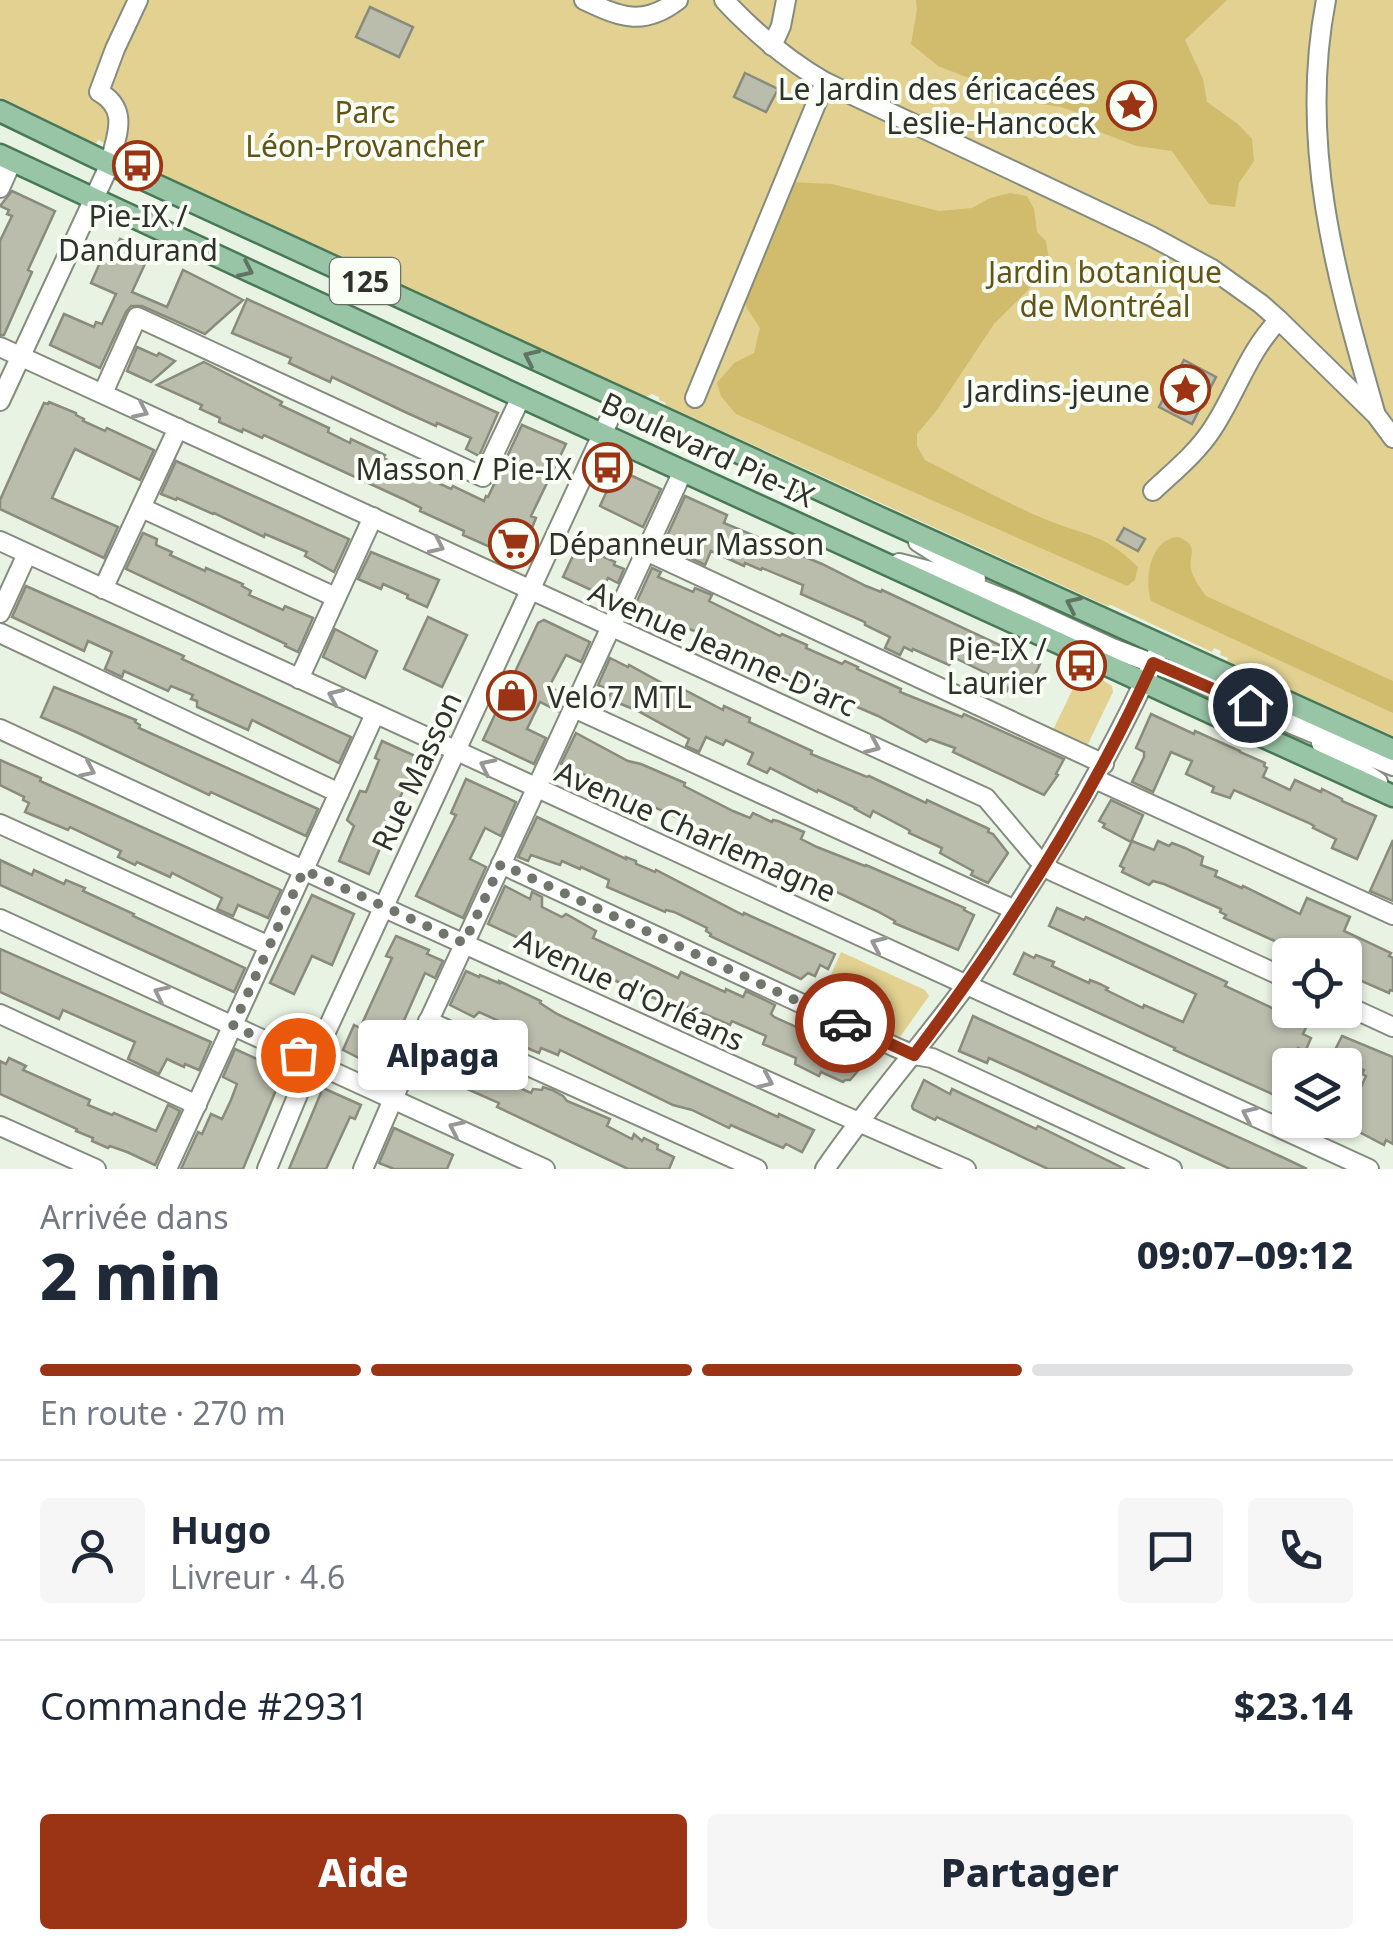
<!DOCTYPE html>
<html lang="fr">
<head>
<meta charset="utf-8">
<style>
  body { margin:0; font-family:"Noto Sans",sans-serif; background:#f6f6f7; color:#1f2937; height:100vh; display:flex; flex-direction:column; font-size:38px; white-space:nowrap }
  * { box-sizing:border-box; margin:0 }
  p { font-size:32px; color:#747a83 }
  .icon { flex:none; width:55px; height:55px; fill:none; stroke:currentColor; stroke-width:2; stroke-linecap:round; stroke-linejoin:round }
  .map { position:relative; height:1169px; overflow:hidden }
  .drawer { display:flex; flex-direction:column; background:#fff; flex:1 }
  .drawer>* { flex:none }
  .fabs { position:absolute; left:1272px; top:938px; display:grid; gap:20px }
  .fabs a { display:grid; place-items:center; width:90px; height:90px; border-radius:10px; background:#fff; box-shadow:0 2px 8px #0004; font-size:50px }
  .pin { position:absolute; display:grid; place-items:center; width:85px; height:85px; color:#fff; margin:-42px; border:5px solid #fff; border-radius:50%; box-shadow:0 2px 10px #0007 }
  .courier { position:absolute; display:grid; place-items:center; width:100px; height:100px; margin:-50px; border:8px solid #9b3315; border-radius:50%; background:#fff; color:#222; box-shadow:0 2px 12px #0007 }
  .bubble { position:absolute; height:70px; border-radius:10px; background:#fff; box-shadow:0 2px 8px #0004; font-size:32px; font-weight:800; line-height:70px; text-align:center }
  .summary em { font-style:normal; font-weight:800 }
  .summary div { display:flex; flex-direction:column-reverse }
  .summary { display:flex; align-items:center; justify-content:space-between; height:170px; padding:0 40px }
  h1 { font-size:65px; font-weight:800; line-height:75px }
  .bar { display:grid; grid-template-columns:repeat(4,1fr); gap:15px 10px; align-content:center; height:120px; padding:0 40px }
  .bar i { height:12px; border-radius:8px; background:#e0e1e3 }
  .bar .on { background:#9b3315 }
  .bar p { grid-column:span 4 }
  .line { display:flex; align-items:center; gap:25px; padding:0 40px; border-top:2px solid #e0e1e3 }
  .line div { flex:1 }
  .round { display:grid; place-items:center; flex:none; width:105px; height:105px; border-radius:10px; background:#f6f6f7 }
  .cta { display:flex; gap:20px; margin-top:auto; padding:20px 40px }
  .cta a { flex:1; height:115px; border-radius:10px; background:#9b3315; color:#fff; font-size:40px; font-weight:800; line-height:115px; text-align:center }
  .cta a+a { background:#f6f6f7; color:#1f2937 }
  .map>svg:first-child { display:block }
</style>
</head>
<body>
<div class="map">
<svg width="1393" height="1169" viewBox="0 0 1393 1169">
  <rect width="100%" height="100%" fill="#e9f3e3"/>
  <g fill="#e2d191">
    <path d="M0,0H1393V736L1227,661L1228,658L1220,655L1221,651L1214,648L1212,652L1111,605L1107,606L665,405L666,403L659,400V397L652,394L646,397L174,180L152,169V167L146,164L147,161L139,158L136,162L126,157L125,153L98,140L96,144L0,97Z"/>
    <path d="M1083,668L1112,686L1113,692L1086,748L1052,732Z"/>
    <path d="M841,952L925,990L929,996L895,1044L817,1006Z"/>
  </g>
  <g fill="#d1bc6e">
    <path d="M916,0H1227L1185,40L1203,79L1207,102L1238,124L1252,139L1254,161L1239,183L1235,207L1209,204L1172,151L1136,146L1100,132L1081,114L1061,107L1022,101L993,92L974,80L938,66L911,44L917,10Z"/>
    <path d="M791,182L832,184L939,211L972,208L990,198L1010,193L1027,196L1034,209L1037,232L1046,241L1049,259L1044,274L994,324L937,410L917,434V446L925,460C965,480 1006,503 1047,520C1087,536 1105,534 1138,567L1135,580L1127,586L736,414L721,396L717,383L734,363L754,353L760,328L747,308L741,291Z"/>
    <path d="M1178,537C1202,546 1186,556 1192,573C1195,581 1201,589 1206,596L1393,681V713L1151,601C1144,579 1150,539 1178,537Z"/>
  </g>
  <g fill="#babdac" stroke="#898b7c" stroke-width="2.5">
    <path d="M370,7L413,27L399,57L356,37Z"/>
    <path d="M745,73L778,89L766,112L734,97Z"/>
    <path d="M12,191L55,211L28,270L32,272L4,335H0V241L12,216L7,214L9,210L0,206Z"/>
    <path d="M120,239L150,253L132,292L167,307L183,270L243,300L205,334L142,306H131L126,312L100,368L50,345L64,314L94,327L96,322L102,324L116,294L91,283L109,242L117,245Z"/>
    <path d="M247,299L498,413L479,456L466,449L471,438L437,423L436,426L405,412L332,377L330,382L289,363L291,358L232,333Z"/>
    <path d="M137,347L157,356L159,353L175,361L151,382L127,371Z"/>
    <path d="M1184,360L1216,377L1192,424L1159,407Z"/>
    <path d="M204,362L282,402L280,405L329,428L328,432L350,443L351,439L385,455L383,458L451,489L453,486L484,501L486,496L488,497L522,425L566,444L531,516L536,518L519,560L463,535L464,531L420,511L421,508L403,499L264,435L262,438L243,429L242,432L219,422L220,418L200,409L202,405L157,385Z"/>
    <path d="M49,402L76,413V415L84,419L83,421L105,431L107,428L154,450L140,480L75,449L71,457L52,498L118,527L104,558L0,509V500L25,444L44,403L48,404Z"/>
    <path d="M176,461L349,539L334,572L305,556L307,552L265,534L264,537L214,513L213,514L177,498L176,500L161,494Z"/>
    <path d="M617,469L661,489L643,527L600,506Z"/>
    <path d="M685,496L727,515L724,523L822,564L866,586L881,592L882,590L1040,664L1025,695L1008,688L1007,691L992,685L996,678L955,658L949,665L913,649L912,651L904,647L900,655L885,648L890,637L865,625V622L801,594L803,585L762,568L761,570L745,563L744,566L711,551L705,565L663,545Z"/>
    <path d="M1124,528L1145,539L1138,551L1117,540Z"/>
    <path d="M143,533L157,539L156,545L172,552L170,555L205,571L206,568L243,584L242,586L251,591L249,595L283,610L285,606L313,618L298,652L285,646L286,644L126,569Z"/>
    <path d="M578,545L615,562L614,565L624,569L618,583L608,578L600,594L563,577Z"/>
    <path d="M371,552L439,580L427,607L407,598L408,595L383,584L381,589L358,579Z"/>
    <path d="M652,568L661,572L658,577L693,592L695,588L712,595L709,601L780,636L782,634L807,645L806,648L842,664L845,661L858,667L857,669L901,689L900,692L962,717L964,714L1064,759L1056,774L1058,775L1044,795L953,752L955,748L930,739L926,742L878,716L829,695V691L803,680L802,682L790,676L789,679L749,662L750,658L745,654L701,634L644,609L643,612L634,608Z"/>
    <path d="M26,586L184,656L182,659L351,737L339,763L252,720L248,730L197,707V701L191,699L193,695L171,686L168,691L124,671L122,677L105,669L112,652L88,641L84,651L12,617Z"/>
    <path d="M428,617L467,635L442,687L404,669Z"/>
    <path d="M544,620L590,642L581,662L566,655L549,687L566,695L558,711L540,702L527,729L546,738L534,764L483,740L538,623Z"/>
    <path d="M335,629L377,651L365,678L323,657Z"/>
    <path d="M610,658L628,667L629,665L675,690L677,686L723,710L724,706L750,718L749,722L812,751L811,754L867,777L869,776L926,803L927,800L989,829L988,832L993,834L1008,853L988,883L971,875L973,871L940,853L942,848L909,833L910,831L907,829L873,811L870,817L855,809L856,808L818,790L817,792L770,768L767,773L748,764L753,753L726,740L723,745L706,737L699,752L686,746L689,739L636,710L608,699L612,691L598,685Z"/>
    <path d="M54,687L136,720L135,722L140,725L139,728L318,809L306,836L211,792L209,795L76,732L41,717Z"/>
    <path d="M1151,714L1194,734L1195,731L1240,751V752L1265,763L1264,766L1267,768L1263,777L1290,790L1295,780L1321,792L1322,789L1342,799V801L1376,816L1357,859L1332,848L1336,839L1313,828L1314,826L1309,823L1234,790L1230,798L1212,792L1214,787L1186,774L1192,761L1171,752L1153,792L1132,782L1144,757V752L1136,748Z"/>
    <path d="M576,733L628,761L641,764L685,783L684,786L733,811L750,818L753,813L772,822L773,820L778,821L804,832L801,839L817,847L865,866L866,865L965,908L964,910L974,915L958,950L894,923L895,921L877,911L803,876L785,868L783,871L771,865V864L717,836L561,764Z"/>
    <path d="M382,741L424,760L417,776L411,774L396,806L402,809L388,840L384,839L369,874L339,861L354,826L347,820L360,791L366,792L379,760L375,758Z"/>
    <path d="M0,760L41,778L40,781L281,890L268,918L238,905L233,916L217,909L222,898L172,873L170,877L137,862L135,865L118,857L121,851L70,827L68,830L25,812L29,803L23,800L24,797L0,785Z"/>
    <path d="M466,779L516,802L501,836L485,828L470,859L486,867L463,918L416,896L456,815L451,813Z"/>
    <path d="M1111,800L1143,815L1131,842L1103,827L1105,824L1099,821Z"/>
    <path d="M537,817L626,859V857L636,861V864L655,872L656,870L743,915L744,913L835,954L828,969L820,965L815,976L808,973L801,979L710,936L711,934L706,931L707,928L674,912L666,910L665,912L607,887L609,880L581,867L580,869L562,861L560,865L531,855L528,861L518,857Z"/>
    <path d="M1393,840V901L1370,891Z"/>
    <path d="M1132,841L1154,850L1158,841L1169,846L1172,843L1185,848L1203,857L1201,865L1217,871L1215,876L1242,888L1243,886L1300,914L1307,898L1350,917L1344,931L1391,953L1389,956L1393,958V991L1390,990L1389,993L1350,976L1352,973L1345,970V955H1327L1287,941L1286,944L1280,941L1279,943L1224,918L1226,915L1220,912L1221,909L1164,884L1153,881L1149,885L1122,872L1124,868L1120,866Z"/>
    <path d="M0,860L32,875L34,870L64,884L66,880L85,888L83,891L134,914L133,916L245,968L234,992L0,885Z"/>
    <path d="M505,886L530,899L532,892L542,897V907L562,917L566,914L589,927L596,931L593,938L678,978L681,972L725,992L726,989L743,997L746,991L775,1005L771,1014L774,1017L825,1040L828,1035L835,1039L836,1036L840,1038L841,1036L875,1051L850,1080H845L843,1082L821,1072L819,1076L795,1064L796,1058L763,1044L766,1036L732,1021L730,1025L681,1004L679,1007L651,997L566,958L567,955L526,939L525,941L488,924Z"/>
    <path d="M312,895L354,914L332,965L312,956L294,994L270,983Z"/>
    <path d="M1057,908L1084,920L1086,917L1227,982L1225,986L1287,1015L1289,1012L1309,1021L1303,1034L1311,1038L1305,1052L1298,1048L1290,1065V1102L1174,1050L1175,1048L1014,974L1024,953L1034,958L1036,955L1054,962L1052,966L1089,983L1090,980L1100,984L1108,988L1106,990L1143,1008L1144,1005L1183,1022L1196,994L1049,926Z"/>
    <path d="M396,936L429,950L427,954L443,961L435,978L425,973L394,1043L390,1041L377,1067L343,1050L354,1025L360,1028L392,958L386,956Z"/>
    <path d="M0,949L211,1042L199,1070L185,1064L184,1067L167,1059L159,1074L128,1059L135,1042L63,1010L59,1019L0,992Z"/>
    <path d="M466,971L479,977L480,975L499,983V981L541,1001L540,1003L557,1014L608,1038L778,1117L779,1114L814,1130L802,1152L786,1144L783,1148L742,1130L731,1125L729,1128L692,1110L673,1105L560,1050L558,1055L541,1048L539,1053L527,1048L526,1051L505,1042L512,1027L479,1012L474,1017L450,1005Z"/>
    <path d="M973,1016L1282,1157L1307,1169H1230L1018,1071L989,1058L987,1063L959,1051Z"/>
    <path d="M1342,1036L1393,1057V1144L1386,1140L1384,1145L1344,1124L1366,1076L1362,1074L1364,1070L1332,1056Z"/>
    <path d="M435,1038L445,1042L443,1046L457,1053V1060L531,1093L533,1089L542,1090L543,1087L552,1090L563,1096L567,1101L610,1119L607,1126L632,1139L634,1134L642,1141L644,1138L658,1145L657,1149L674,1157L669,1169H628L497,1107L499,1103L447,1080L444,1087L418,1073Z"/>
    <path d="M235,1049L279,1069L276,1075L279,1076L274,1089L276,1090L243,1169H181L198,1132L202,1134L211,1114L222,1119L231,1100L237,1084L223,1077Z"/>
    <path d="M9,1058L26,1066L23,1070L90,1100L88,1105L112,1115L114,1113L156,1131L168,1105L180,1111L155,1165L127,1152L110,1146L108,1148L92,1141L93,1138L76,1131L77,1129L0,1094V1061L6,1064Z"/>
    <path d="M924,1080L950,1094L952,1089L1036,1129L1038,1126L1125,1169H1048L937,1117L935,1120L913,1109L912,1106Z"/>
    <path d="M323,1088L361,1105L355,1119L350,1117L326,1169H289Z"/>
    <path d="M394,1128L453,1155L447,1169H394L379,1163Z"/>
  </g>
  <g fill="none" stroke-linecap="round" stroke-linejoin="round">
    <defs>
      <g id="minor">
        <path d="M584,0C620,17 643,27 678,0"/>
        <path d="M724,0C754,32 787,60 825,82L1151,236L1212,269L1261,304L1279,320L1376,415L1393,438"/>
        <path d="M1326,0C1298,144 1336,275 1375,412"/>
        <path d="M772,46L781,26L786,0"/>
        <path d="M0,188L12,161"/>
        <path d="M0,347L986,798L1036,857L1052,871L1290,980"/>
        <path d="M103,393L137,317L483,477L521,397"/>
        <path d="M695,398L825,82"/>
        <path d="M0,401L110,164C115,137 131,110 99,92L115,49L138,0"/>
        <path d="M1153,491C1173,472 1197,453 1213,428C1236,393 1249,350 1279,320"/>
        <path d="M142,508L335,597"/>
        <path d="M0,541C455,753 913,959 1369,1169"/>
        <path d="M918,542L976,579"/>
        <path d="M646,551L1104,764"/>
        <path d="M899,563L942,574L1010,601L1112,648L1178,673L1296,726L1393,766"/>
        <path d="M103,589L178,428"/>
        <path d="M0,613L27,554"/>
        <path d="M0,633L339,793"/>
        <path d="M299,679L373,517"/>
        <path d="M574,708L1015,910"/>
        <path d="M0,729L398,914L838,1113L966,1169"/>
        <path d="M1321,743L1378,782"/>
        <path d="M1095,779L1393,915"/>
        <path d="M0,824L269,946"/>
        <path d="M501,864L895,1047L914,1055L932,1058L1172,1169"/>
        <path d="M0,919L545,1169"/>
        <path d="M1345,1005L1393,1027"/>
        <path d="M0,1014L197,1105"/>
        <path d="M428,1021L757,1169"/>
        <path d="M0,1126L96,1169"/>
        <path d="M167,1169L375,714"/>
        <path d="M267,1169L306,1075L619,398"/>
        <path d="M363,1169L400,1083L683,471"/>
        <path d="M825,1169C868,1106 919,1049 964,988C982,963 998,937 1014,911C1070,825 1120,738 1161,645"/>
      </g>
      <g id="major">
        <path d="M0,111L95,157L883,519L1393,750"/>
        <path d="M0,155L521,397L1393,796"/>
      </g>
    </defs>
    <use href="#minor" stroke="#838c7e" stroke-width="22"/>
    <use href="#major" stroke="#487956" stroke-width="25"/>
    <use href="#minor" stroke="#fff" stroke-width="18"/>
    <use href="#major" stroke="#99c5a7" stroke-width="20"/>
  </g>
  <defs><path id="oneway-chevron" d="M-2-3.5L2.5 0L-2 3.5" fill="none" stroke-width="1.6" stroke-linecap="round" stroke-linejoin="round" transform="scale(2.5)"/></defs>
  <g stroke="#5f7463">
    <use href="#oneway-chevron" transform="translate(246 270) rotate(25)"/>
    <use href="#oneway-chevron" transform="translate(531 357) rotate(-155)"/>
    <use href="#oneway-chevron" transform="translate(1073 604) rotate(-155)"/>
  </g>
  <g stroke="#979896">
    <use href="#oneway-chevron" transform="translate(141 411) rotate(25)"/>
    <use href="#oneway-chevron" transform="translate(437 546) rotate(25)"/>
    <use href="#oneway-chevron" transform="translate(335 696) rotate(-156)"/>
    <use href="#oneway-chevron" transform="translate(873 746) rotate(24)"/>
    <use href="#oneway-chevron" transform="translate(487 766) rotate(-154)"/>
    <use href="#oneway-chevron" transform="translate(88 770) rotate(25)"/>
    <use href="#oneway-chevron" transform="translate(878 944) rotate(-156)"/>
    <use href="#oneway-chevron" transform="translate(161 993) rotate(-155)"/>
    <use href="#oneway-chevron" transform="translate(766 1081) rotate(24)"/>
    <use href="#oneway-chevron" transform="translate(1249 1114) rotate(-155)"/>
    <use href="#oneway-chevron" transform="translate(456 1128) rotate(-155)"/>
  </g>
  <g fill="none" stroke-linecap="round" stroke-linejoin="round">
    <path stroke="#70766c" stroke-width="10" stroke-dasharray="0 18" d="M298,1055L233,1026L304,870L464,943L501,864L845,1023"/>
    <path stroke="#9b3315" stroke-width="12" d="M845,1023L914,1055C1006,933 1090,803 1153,663L1250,705"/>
  </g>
  <defs>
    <symbol id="sight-ring" viewBox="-11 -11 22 22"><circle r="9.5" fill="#f9fff5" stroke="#9b3315" stroke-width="1.5"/><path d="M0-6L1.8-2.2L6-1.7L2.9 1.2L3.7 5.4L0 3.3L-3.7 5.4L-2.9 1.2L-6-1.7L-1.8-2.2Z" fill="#9b3315"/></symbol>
    <symbol id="bus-ring" viewBox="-11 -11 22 22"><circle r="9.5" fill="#f9fff5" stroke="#9b3315" stroke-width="1.5"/><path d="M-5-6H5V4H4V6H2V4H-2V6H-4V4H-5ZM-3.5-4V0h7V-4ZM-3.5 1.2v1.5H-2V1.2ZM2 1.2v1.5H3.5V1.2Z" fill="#9b3315"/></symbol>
    <symbol id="supermarket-ring" viewBox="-11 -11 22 22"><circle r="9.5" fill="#f9fff5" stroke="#9b3315" stroke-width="1.5"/><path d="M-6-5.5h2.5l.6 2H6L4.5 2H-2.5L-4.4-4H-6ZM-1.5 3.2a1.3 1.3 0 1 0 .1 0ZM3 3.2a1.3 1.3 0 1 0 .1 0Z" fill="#9b3315"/></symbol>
    <symbol id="shop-ring" viewBox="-11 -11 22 22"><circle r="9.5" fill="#f9fff5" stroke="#9b3315" stroke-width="1.5"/><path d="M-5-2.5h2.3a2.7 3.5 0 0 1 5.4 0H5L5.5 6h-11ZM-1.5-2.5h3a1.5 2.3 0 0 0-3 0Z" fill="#9b3315"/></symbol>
  </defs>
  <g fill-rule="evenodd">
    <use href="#sight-ring" x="1104" y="78" width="55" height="55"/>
    <use href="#bus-ring" x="110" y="138" width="55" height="55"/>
    <use href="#sight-ring" x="1158" y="362" width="55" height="55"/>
    <use href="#bus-ring" x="580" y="440" width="55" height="55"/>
    <use href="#supermarket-ring" x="486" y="516" width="55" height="55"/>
    <use href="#bus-ring" x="1054" y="638" width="55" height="55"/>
    <use href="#shop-ring" x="484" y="668" width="55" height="55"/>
  </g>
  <g text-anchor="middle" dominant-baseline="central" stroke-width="8" stroke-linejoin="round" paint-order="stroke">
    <rect fill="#f9fff5" stroke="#6c7068" stroke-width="2.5" x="330" y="258" width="70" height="46" rx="8"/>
    <g font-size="28" font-weight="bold" fill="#2f322c">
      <text x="365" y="281">125</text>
    </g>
    <g font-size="30" fill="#2f322c" stroke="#f9fff5" text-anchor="end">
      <text x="1096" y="88">Le Jardin des éricacées<tspan x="1096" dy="34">Leslie-Hancock</tspan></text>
      <text x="138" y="215" text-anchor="middle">Pie-IX /<tspan x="138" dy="34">Dandurand</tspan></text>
      <text x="1150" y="390">Jardins-jeune</text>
      <text x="572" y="468">Masson / Pie-IX</text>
      <text x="548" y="543" text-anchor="start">Dépanneur Masson</text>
      <text x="1047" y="648">Pie-IX /<tspan x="1047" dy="34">Laurier</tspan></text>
      <text x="547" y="696" text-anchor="start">Velo7 MTL</text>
    </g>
    <g font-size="30" fill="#625318" stroke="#f9fff5">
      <text x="365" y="111">Parc<tspan x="365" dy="34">Léon-Provancher</tspan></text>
      <text x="1105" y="271">Jardin botanique<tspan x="1105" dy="34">de Montréal</tspan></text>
    </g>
    <g font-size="30" fill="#2f322c" stroke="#f9fff5">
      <text transform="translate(708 449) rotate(25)">Boulevard Pie-IX</text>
      <text transform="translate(723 648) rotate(24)">Avenue Jeanne-D'arc</text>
      <text transform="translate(416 771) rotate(-65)">Rue Masson</text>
      <text transform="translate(696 831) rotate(24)">Avenue Charlemagne</text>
      <text transform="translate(630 989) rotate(25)">Avenue d'Orléans</text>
    </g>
  </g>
</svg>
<div class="fabs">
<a><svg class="icon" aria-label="locate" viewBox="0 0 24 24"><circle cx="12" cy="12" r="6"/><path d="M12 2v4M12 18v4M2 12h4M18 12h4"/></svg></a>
<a><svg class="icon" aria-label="layers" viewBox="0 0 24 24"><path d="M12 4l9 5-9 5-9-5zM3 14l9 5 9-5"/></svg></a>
</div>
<div class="pin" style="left:298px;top:1055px;background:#ea580c"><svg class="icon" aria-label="bag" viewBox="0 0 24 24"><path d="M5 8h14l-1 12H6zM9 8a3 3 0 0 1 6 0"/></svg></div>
<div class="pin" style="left:1250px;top:705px;background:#1f2937"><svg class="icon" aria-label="home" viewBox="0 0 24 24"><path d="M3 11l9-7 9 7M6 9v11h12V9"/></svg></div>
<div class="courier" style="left:845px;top:1023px"><svg class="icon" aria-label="car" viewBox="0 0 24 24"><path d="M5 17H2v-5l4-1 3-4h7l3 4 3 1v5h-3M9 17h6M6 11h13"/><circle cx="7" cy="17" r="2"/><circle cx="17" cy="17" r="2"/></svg></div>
<div class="bubble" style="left:358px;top:1020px;width:170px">Alpaga</div>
</div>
<section class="drawer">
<div class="summary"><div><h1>2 min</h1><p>Arrivée dans</p></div><em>09:07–09:12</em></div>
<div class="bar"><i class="on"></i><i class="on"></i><i class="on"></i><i></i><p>En route · 270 m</p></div>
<div class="line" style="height:180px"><a class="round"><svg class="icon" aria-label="person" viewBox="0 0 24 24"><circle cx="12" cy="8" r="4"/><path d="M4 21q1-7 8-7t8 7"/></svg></a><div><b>Hugo</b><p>Livreur · 4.6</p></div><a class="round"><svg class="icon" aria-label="chat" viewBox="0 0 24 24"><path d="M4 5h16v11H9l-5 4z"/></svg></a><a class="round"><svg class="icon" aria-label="phone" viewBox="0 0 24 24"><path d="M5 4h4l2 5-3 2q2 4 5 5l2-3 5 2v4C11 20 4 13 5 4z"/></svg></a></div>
<div class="line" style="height:130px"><div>Commande #2931</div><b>$23.14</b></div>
<div class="cta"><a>Aide</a><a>Partager</a></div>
</section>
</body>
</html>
